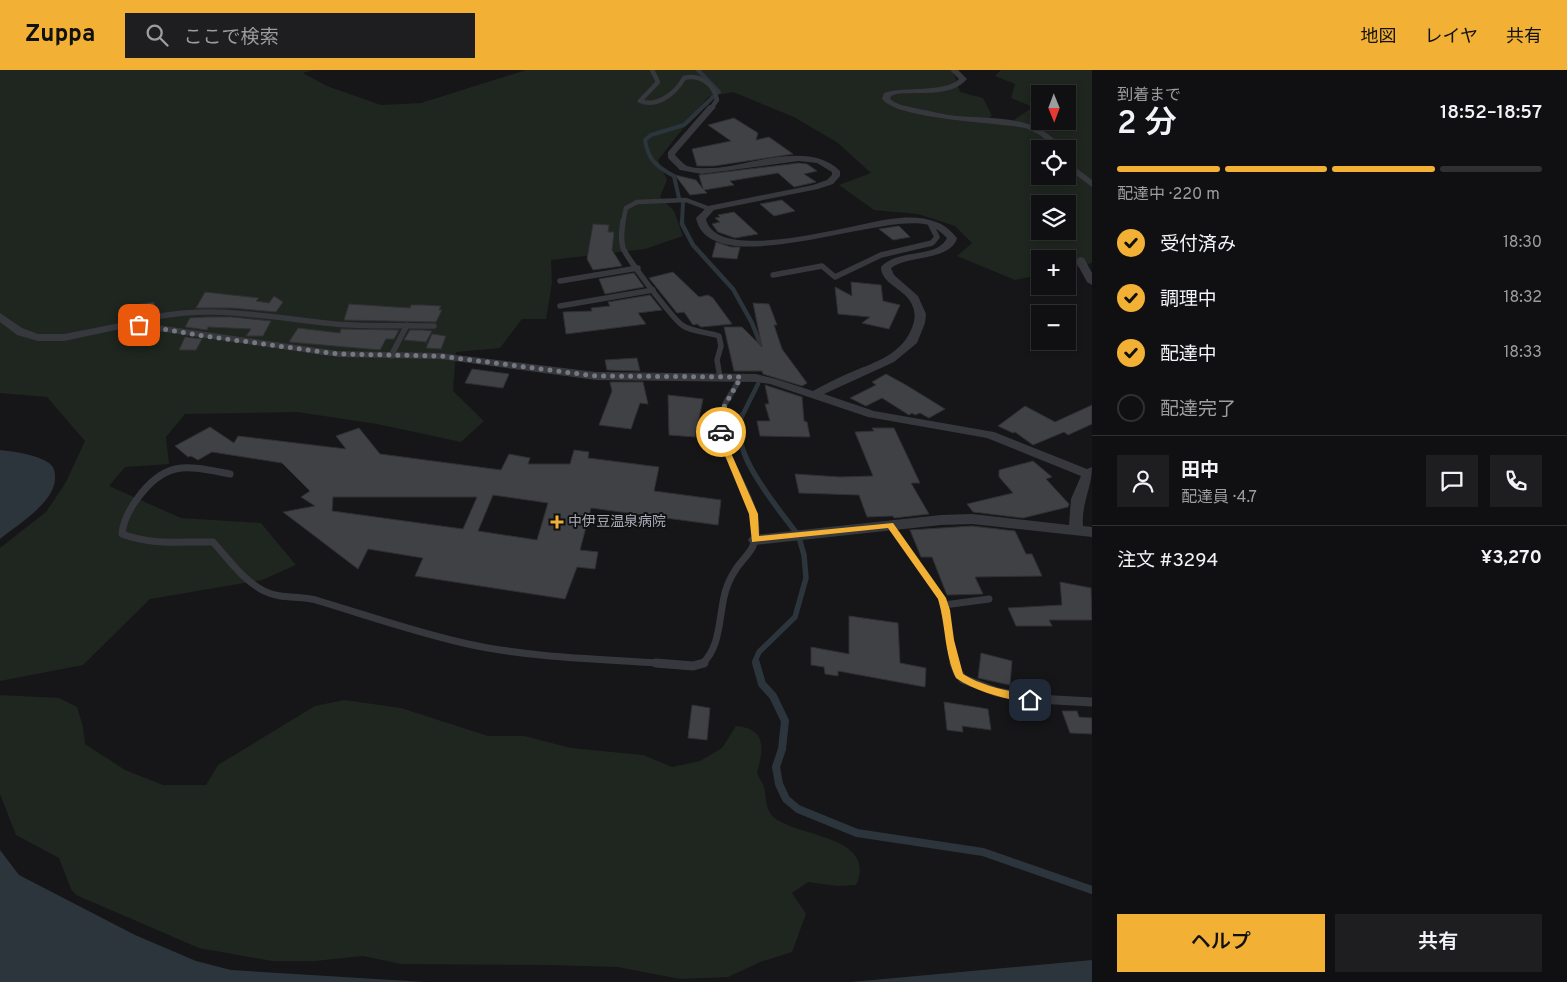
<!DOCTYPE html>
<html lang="ja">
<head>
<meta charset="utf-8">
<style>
  body { margin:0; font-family:Overpass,"Noto Sans JP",sans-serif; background:#1e1e20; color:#f1f3f6; height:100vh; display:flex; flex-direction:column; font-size:19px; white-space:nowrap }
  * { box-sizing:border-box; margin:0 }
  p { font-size:16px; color:#9c9d9f }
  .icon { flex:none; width:28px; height:28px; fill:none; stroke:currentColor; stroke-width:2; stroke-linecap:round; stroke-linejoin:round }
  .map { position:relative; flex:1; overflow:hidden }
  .details { display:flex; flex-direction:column; background:#101012; width:475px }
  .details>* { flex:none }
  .needle { width:32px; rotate:179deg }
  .buttons { position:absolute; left:1031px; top:15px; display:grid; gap:10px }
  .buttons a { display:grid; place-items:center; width:45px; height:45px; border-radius:0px; background:#101012; box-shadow:0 2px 8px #0003,0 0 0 1px #303032; font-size:25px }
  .pin { position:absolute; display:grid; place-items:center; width:42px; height:42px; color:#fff; margin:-21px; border-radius:10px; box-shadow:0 2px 8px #0006 }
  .courier { position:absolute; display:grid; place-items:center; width:50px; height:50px; margin:-25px; border:4px solid #f2b134; border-radius:50%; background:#fff; color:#222; box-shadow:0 1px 6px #0007 }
  .summary em { font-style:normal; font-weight:600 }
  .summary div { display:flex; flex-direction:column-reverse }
  .summary { display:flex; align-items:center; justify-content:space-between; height:85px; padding:0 25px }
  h1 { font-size:32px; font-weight:600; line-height:38px }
  .bar { display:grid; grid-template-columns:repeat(4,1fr); gap:8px 5px; align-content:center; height:60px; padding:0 25px }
  .bar i { height:6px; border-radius:4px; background:#303032 }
  .bar .current { background:#f2b134 }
  .bar p { grid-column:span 4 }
  .line { display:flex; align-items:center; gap:12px; padding:0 25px; border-top:1px solid #303032 }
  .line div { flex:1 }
  .round { display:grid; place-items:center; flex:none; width:52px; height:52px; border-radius:0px; background:#1e1e20 }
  ol { padding:0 25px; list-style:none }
  li { display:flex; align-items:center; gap:15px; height:55px }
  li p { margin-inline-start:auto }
  li .icon { padding:5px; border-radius:50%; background:#f2b134; color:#111; stroke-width:4 }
  li:last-child { color:#9c9d9f }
  li i { width:28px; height:28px; border:2px solid #303032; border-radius:50% }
  .button { display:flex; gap:10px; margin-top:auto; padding:10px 25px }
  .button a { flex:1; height:58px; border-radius:0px; background:#f2b134; color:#111; font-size:20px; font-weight:600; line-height:58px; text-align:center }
  .button a+a { background:#1e1e20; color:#f1f3f6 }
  header { display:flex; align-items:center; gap:30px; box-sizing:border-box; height:70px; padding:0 25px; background:#f2b134; color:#111 }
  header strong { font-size:24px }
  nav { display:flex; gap:28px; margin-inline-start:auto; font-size:18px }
  .search { width:350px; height:45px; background:#1e1e20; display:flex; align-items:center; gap:12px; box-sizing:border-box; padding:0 18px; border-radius:0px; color:#9c9d9f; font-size:19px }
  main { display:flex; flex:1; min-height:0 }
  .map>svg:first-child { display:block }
</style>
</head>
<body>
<header>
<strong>Zuppa</strong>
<div class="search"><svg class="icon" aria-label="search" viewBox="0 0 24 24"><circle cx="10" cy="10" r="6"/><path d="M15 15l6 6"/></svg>ここで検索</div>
<nav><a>地図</a><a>レイヤ</a><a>共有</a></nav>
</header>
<main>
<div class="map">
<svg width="1092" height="912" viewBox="0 0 1092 912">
  <rect width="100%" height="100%" fill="#161618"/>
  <g fill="#1e261f" fill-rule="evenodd">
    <path d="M0,0H313L303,3L327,16L381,35L421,33L526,0H953L960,22L983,28L992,46L987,49L1008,54L1033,37L1011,28L1015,14L995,6L1001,0H1092V193L1068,200V189H1040V205L1015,210L957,186L972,173L955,156L918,144L874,140L839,115L871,103L838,73L794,47L733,22L708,27L658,90L667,110L660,127L674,141L683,166L645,179L551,190L552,213L546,249H522L500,278L456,282L453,321L484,351L461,372L377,354L297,342L185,344L166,367L169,394L125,397L109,416L181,448L261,453L296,495L262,510L150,529L83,595L0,611V478L46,442L66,412L85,371L47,327L0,323ZM1040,24H1068V51H1040ZM1040,79H1068V106H1040ZM1040,134H1068V161H1040Z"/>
    <path d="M0,625L59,628L77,637L83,657L85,674L125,700L163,715H206L218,695L315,636L344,630L401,638L488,666H524L571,678L643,685L672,697L700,691L722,678L736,656C768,659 763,680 757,703C759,708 763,713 764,717C767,728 764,740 776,749C801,767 878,767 856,815L837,816L808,812L792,823L806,844L792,882L760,892L728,907L680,909L618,897L548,895L401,894L363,886L315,891H272L199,878L76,825L71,819L59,788L16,765L0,724Z"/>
  </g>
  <g fill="#2c353c">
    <path d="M0,380C15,382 36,384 49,393C54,397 55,401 55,407C56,432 18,454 0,469Z"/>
    <path d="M0,780L19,805L135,865L196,891L231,900L425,912H0Z"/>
    <path d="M1092,890V912H851Z"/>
  </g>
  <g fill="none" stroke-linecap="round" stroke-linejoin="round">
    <g stroke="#2c353c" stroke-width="4">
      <path d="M698,0L719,22"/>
      <path d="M679,128L674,106C657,97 648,90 645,70L651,65L684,55L713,27"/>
      <path d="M682,152L683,133"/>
    </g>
    <g stroke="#2c353c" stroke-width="4.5">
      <path d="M682,151V154L693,175L733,219L752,253L760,273"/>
      <path d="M742,346L758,314"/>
    </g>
    <g stroke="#2c353c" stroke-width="5.5">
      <path d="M742,345C726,377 776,436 795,461"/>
      <path d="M756,594L755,591L759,582L795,547L806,508L804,485L800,471"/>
    </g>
    <path stroke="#2c353c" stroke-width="8" d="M756,593L762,614L773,626L785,651L782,679L776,697L779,714L786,729L798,739L857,763L983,782L1092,820"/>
  </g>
  <g fill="#404145" stroke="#303034" fill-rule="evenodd">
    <path d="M734,48L758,63L756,70L769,67L793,84L714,96H697L692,79L731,71L708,55Z"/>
    <path d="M799,93L807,94L817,101L804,104L816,112L794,117L778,103L730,111L734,115L704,120L707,123L690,125L675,105L696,110L703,119L699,105Z"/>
    <path d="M782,130L795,141L774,146L760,134Z"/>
    <path d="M734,142L758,164L735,168L718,162L712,154L720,152L715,148L720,147L718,145Z"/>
    <path d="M593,154L609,155L608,162H614L612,180L622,196L593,200L587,189Z"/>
    <path d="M899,156L910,167L893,170L879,159Z"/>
    <path d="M716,172L731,177H740L737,189L712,187Z"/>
    <path d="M673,202L699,227L708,225L713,228L732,254L701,257L697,254L693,255L684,242L677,243L649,208Z"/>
    <path d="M634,203L644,217L605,224L599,209Z"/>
    <path d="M851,212L881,215L883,231L900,235L889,259L862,253L870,247L838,244L835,217L852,226Z"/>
    <path d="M205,222L259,228L256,231L269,233L274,226L283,232L276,242L232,238H196Z"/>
    <path d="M650,225L662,240L638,243L646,254L566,264L563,242L592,241L591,238L610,236L608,232Z"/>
    <path d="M154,232L155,242L140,246V234Z"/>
    <path d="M753,233L769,234L777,255H774L782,279L807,313L802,316L763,304L762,301H734L724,257H742L762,277Z"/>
    <path d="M349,234L410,238L411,235H424L441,236L439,240H442L436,252L344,250Z"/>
    <path d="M206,247H232L271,251L263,266H246L251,259L208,257L207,260L185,257L190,248Z"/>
    <path d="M298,258L340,263L341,259L399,260L394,269H386L380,280L289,272Z"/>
    <path d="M410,260H422L432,261L426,272L404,270Z"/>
    <path d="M432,264L446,266L441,279L426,278Z"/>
    <path d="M185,267L202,269L196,280H179Z"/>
    <path d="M637,288L640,301L607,300L605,290Z"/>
    <path d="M472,299L509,304L503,318L465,313Z"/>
    <path d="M886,304L906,315L945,339L929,348L920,343L915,345L912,343L909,345L882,328L866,336L850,328L876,315L872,312Z"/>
    <path d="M610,312H643L648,334L640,333L631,359L599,355L612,321Z"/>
    <path d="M765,315L802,327L804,351L807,352L810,367L760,366L757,351H770L765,334H769Z"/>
    <path d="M668,325L703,329L695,367L669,365Z"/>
    <path d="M1092,335V354L1068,365L1064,362L1033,375L1015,362L1013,363L998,356L1025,336L1055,352Z"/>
    <path d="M210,357L234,373L238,366L346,379L336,366L359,358L380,384L501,400L509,384L530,388L528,394H570L574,380L589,382L588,388L659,397L654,421L721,430L718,455L591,438L580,480L598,482L595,499L577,497L565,529L415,506L423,488L368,479L358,499L283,442L315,436L301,427L310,421L282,393L212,382L198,390L191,386L188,387L175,376ZM493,425L548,433L537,470L478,461ZM333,427H477L463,459L332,441Z"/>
    <path d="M872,358H894L920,413H911L929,444L894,448L893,446L867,447L859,425L799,423L795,404L840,407L873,406L855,362L874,361Z"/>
    <path d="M1033,391L1052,407L1046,409L1069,434L1068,437L1023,448L973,442L967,434L1013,423L999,407V400Z"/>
    <path d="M972,456L1015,461L1026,484H1032L1042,506L975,507L983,524L947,525L932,487H921L910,460Z"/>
    <path d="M1060,512L1091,518L1092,550H1049L1052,556H1016L1008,538L1062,535Z"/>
    <path d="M849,546L898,553L900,593L926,598L925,617L838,601V606L825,604L824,597L811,595V577L849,584Z"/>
    <path d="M981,583L1012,591L1010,615L978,608Z"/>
    <path d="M944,632L988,639L991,660L962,656L963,662L947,660Z"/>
    <path d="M692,635L710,638L707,670L688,668Z"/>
    <path d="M1062,641H1077L1079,647L1092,648V664L1070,663Z"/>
  </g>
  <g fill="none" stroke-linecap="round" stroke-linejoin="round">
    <g stroke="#37383d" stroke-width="4.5">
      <path d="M652,0L658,12L640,31C657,38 676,23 684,8C700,4 714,14 717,30L712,37"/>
      <path d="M623,152L626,138L637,132L686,130L710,139"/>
    </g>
    <g stroke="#37383d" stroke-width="5.5">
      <path d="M623,151C622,160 620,168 623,178C627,188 672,248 682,255C691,262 708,262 719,266L721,276L717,290L720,307"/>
      <path d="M773,205L822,196L835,207L881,185L932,173L937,167L930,153"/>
      <path d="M560,211L638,198"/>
      <path d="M560,236L653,220"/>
      <path d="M130,254C197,231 266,247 335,254C367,257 401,255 434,256"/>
      <path d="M391,286L407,255"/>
      <path d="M721,346L725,334L741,307"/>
    </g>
    <g stroke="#37383d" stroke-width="7">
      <path d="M230,404C187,396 166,389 137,429C129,440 123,451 122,464C154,476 180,471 213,472C229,490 243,510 264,521C282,530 301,525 319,531C369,546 418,563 468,574C531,588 606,589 671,594"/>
      <path d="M890,455L942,528L955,594"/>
      <path d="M944,535L989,529"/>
      <path d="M702,594C720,578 719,549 724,527C726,517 730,508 736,499C744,487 756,479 756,463C756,421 717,388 721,345"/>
    </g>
    <g stroke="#37383d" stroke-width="9">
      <path d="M656,593L693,596L704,593"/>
      <path d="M954,593L958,603L963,609L997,622L1037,629L1092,632"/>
    </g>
    <g fill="#37383d" fill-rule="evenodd">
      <path d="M950,0H958L967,9C951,28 919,21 896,24L891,26L890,29C898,36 908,36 919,39C931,41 944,45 957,46C993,49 1040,45 1062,79H1054C1046,67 1037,63 1025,58C995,52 899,50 882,29L884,23C904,16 945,23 959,9Z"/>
      <path d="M709,35L716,37L676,83L675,85C679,89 683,94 687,96C695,99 705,98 714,98C751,95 810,70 840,101V106L833,114L818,119L714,140L706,149C716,196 857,153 890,149C905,147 922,146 936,152C945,155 951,161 957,168C951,191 908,185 891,198L894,205L918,226L926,244L925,253L917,273L894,292L824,324L874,341L994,362L1087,399L1092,397C1092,417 1081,435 1083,456L1092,457V467L972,454L941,455L755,475L750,473L748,470L750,467L755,465L941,445L972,444L1069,455L1071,429L1081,406L987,368L868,347L770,314L756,312L596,310L440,289L338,287L130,257L64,271H38L17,265L0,252V243L22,258L38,264H64L130,251L338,281L440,283L596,302L756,304L776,309L813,321C824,315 835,309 847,304C872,293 900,286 911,260C916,249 916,241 910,231C903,219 881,213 881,197C898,178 937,189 947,168C942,163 936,158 929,155C883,141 710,215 696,148L708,136L813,115L827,110L832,105V102L817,93L799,91L702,104L680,100L668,88V82Z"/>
      <path d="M1068,92L1092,110V117L1068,99Z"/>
      <path d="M1080,187L1084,188L1092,203V215L1087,212L1075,190Z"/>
    </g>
  </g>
  <path fill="#f2b134" d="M719,360L725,362L731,383L758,444L759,466L893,453L946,528L950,540L954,570L963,604C985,618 1010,620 1034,627V633L1030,634C1005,628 978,623 956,608C944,583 946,555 938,529L888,458L752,472L749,444L724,383Z"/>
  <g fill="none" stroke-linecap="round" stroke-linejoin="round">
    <path stroke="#757880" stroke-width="5" stroke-dasharray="0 9" d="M139,255L204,266L338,284L440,286L596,306L741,307L720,344L721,362"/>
  </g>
  <path fill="#f2b134" stroke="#111113" stroke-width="2" d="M554.5 444.5h5v5h5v5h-5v5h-5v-5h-5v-5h5z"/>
  <g text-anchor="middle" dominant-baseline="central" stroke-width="4" stroke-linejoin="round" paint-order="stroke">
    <g font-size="14" fill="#a8adb8" stroke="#111113" text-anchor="start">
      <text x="568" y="452">中伊豆温泉病院</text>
    </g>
  </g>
</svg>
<div class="buttons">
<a><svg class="needle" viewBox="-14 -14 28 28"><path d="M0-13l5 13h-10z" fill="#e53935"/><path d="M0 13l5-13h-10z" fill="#9c9d9f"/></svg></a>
<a><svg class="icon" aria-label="locate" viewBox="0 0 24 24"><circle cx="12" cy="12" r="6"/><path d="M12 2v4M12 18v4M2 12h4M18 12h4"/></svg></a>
<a><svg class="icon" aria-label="layers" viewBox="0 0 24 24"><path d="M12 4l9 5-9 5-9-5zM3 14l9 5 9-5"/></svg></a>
<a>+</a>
<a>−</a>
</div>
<div class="pin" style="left:139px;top:255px;background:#ea580c"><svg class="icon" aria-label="bag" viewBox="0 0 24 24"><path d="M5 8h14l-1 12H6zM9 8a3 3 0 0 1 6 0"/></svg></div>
<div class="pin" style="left:1030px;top:630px;background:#1f2937"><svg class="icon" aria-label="home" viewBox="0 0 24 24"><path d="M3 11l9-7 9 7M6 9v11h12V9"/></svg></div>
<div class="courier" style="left:721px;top:362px"><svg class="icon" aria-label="car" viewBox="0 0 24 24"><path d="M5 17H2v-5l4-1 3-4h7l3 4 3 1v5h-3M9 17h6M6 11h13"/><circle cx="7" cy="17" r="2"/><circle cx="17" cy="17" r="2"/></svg></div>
</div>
<section class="details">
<div class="summary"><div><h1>2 分</h1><p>到着まで</p></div><em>18:52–18:57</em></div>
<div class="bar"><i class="current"></i><i class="current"></i><i class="current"></i><i></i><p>配達中 · 220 m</p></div>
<ol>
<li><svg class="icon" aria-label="check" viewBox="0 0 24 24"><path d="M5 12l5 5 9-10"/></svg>受付済み<p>18:30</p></li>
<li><svg class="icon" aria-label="check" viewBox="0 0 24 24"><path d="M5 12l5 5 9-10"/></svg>調理中<p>18:32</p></li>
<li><svg class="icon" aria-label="check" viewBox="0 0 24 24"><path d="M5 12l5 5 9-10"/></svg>配達中<p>18:33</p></li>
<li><i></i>配達完了</li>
</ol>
<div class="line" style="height:90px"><a class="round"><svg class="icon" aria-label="person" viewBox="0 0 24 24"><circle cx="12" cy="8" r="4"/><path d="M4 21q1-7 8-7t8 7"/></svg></a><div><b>田中</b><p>配達員 · 4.7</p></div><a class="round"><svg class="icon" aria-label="chat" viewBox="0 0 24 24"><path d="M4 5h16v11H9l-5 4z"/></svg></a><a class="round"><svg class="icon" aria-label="phone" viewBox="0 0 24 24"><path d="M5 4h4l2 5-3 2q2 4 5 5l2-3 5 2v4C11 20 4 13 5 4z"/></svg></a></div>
<div class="line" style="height:65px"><div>注文 #3294</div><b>¥3,270</b></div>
<div class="button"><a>ヘルプ</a><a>共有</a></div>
</section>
</main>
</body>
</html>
